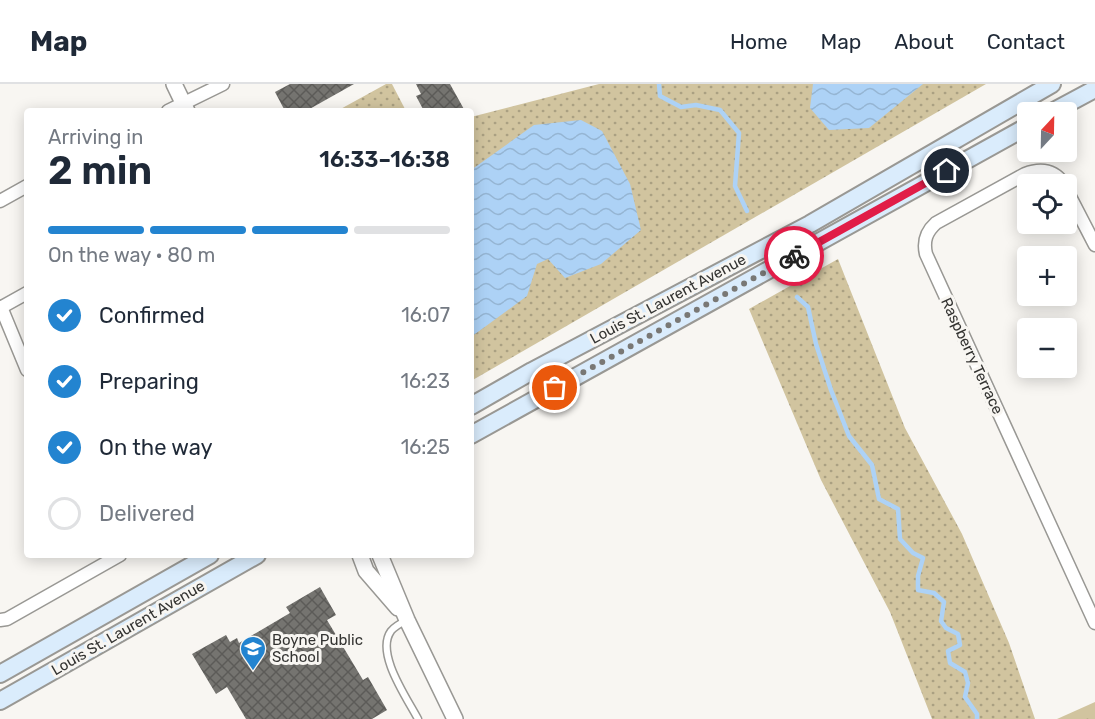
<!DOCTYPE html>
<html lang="en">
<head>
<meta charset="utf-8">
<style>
  body { margin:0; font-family:Rubik,sans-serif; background:#f2f2f3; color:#1f2937; height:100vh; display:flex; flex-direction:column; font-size:22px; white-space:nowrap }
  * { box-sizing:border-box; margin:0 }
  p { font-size:20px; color:#747a83 }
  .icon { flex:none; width:33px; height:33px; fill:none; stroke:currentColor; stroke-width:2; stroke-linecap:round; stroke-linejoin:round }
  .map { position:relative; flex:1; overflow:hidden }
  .drawer { position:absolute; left:24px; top:24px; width:450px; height:450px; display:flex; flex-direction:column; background:#fff; border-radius:6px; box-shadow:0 3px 15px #0003 }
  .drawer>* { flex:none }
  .needle { width:39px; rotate:22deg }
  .fabs { position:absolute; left:1017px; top:18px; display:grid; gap:12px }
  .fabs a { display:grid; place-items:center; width:60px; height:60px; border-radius:6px; background:#fff; box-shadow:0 3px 15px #0003; font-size:30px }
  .pin { position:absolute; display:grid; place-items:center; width:51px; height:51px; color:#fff; margin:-26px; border:3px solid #fff; border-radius:50%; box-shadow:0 2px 6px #0007 }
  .courier { position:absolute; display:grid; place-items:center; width:60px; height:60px; margin:-30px; border:4px solid #e11d48; border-radius:50%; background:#fff; color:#222; box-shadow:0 2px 8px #0007 }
  .summary em { font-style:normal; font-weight:600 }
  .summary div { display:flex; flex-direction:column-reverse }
  .summary { display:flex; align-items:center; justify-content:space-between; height:102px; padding:0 24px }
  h1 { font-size:39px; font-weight:600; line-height:45px }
  .bar { display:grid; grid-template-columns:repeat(4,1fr); gap:9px 6px; align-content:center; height:72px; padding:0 24px }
  .bar i { height:8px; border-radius:4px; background:#e0e1e3 }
  .bar .current { background:#2384d0 }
  .bar p { grid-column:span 4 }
  ol { padding:0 24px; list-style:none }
  li { display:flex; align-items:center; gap:18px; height:66px }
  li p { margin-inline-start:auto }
  li .icon { padding:6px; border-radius:50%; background:#2384d0; color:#fff; stroke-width:4 }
  li:last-child { color:#747a83 }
  li i { width:33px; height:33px; border:3px solid #e0e1e3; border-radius:50% }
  header { display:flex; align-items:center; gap:36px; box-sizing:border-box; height:84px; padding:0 30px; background:#fff; border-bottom:2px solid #e0e1e3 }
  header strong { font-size:28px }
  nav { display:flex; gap:33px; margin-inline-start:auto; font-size:21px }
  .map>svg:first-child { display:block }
</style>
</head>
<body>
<header>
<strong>Map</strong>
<nav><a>Home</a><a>Map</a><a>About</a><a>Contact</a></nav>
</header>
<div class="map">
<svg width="1095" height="635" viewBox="0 0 1095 635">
  <defs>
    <pattern id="grass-dots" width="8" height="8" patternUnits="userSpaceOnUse" patternTransform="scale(1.5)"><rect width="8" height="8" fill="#d1c49f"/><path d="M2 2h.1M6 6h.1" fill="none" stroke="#aaa082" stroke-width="1.8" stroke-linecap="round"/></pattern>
    <pattern id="park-tufts" width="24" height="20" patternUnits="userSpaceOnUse" patternTransform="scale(1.5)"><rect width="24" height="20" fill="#d1c49f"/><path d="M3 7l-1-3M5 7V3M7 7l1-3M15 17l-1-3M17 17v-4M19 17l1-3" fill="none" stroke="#aaa082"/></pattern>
    <pattern id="water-waves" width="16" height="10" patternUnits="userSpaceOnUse" patternTransform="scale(1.5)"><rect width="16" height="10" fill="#add2f6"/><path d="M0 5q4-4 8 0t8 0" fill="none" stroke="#95b5d3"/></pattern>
    <pattern id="building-cross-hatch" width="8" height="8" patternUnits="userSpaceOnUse" patternTransform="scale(1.5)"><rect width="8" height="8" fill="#757470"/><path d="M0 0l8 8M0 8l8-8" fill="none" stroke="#5c5b58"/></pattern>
  </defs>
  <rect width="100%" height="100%" fill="#f8f6f2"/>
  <g fill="url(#grass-dots)">
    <path d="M386,0H392L406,27H337Z"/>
    <path d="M599,0H986L471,297V33Z"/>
    <path d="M838,175L905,344L962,450L1009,559L1035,635H932L890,528L821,396L749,225Z"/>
  </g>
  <path fill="url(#park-tufts)" d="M1095,618V635H1057Z"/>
  <g fill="url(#water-waves)">
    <path d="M813,0H923L869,44L829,46L810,24Z"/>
    <path d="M581,36L602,47L630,100L641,146L601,180L565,194L548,175L537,180L527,212L471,253V86L534,41Z"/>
  </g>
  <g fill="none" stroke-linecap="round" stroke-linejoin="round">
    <g stroke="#add2f6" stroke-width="4.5">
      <path d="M659,0L660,12L681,23L696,21L720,26L739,49L735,102L747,127"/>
      <path d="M797,213L808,223L816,260L831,306L849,352L872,381L879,415L898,425L900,455L913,469L923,474L918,492V506L934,509L944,518L941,537L946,544L958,550L960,561L948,567L950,579L965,588L968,599L965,613L977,630V635"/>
    </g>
  </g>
  <g fill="url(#building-cross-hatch)">
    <path d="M290,0H354L306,27H285L275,8Z"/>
    <path d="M416,0H450L465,27H424L416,12L421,10Z"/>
    <path d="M320,503L336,531L327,536L363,596L368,593L387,626L372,635H246L227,603L216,610L192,570L226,551L230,558L237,554L239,559L290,529L286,523Z"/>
  </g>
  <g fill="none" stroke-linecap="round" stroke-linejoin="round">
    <defs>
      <path id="service" d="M407,536C401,539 395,542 391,547C375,569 407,614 418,635"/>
      <g id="minor">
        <path d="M168,27L223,0"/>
        <path d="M1064,100C1054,86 1041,84 1025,90L936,139C926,148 923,157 926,170L1095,539"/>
        <path d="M1066,105L1095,161"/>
        <path d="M0,117L27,102"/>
        <path d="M1,223L27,286"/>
        <path d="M0,224L27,209"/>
        <path d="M0,536L7,535L120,471"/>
      </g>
      <g id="tertiary">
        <path d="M174,0L187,27"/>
        <path d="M360,471L366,487L398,524"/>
        <path d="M380,471L407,536L455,635"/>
      </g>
      <g id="secondary">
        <path d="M1052,28L1095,5"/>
        <path d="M471,322L532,287L810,140L1052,0"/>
        <path d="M471,351L1028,42"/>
        <path d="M0,590L210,471"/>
        <path d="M0,617L257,471"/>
      </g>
    </defs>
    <use href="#service" stroke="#999894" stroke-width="9"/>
    <use href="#minor" stroke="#999894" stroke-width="15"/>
    <use href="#tertiary" stroke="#999894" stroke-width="18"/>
    <use href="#secondary" stroke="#999894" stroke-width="20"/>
    <use href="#service" stroke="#fff" stroke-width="6"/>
    <use href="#minor" stroke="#fff" stroke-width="12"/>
    <use href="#tertiary" stroke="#fff" stroke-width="15"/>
    <use href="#secondary" stroke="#daecfc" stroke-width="16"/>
  </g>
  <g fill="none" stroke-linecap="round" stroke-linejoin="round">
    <path stroke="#797875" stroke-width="6" stroke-dasharray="0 10.8" d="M555,304L794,172"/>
    <path stroke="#e11d48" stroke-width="8" d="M794,172L947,87"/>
  </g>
  <defs>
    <symbol id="school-pin" viewBox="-11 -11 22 30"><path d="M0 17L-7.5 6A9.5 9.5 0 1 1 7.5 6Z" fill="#2384d0" stroke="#f8f6f2"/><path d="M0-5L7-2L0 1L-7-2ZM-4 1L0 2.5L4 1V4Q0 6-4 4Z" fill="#fff"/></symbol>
  </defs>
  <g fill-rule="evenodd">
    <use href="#school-pin" x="238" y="550" width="30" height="40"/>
  </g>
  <g text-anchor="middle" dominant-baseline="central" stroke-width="6" stroke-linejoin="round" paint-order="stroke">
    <g font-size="15" fill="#343432" stroke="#f8f6f2">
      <text transform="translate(668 215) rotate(-28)">Louis St. Laurent Avenue</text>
      <text transform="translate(972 272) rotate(65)">Raspberry Terrace</text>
      <text transform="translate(128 544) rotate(-30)">Louis St. Laurent Avenue</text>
    </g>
    <g font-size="15" fill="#343432" stroke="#f8f6f2" text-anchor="start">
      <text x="272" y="556">Boyne Public<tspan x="272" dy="17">School</tspan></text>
    </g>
  </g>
</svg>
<div class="fabs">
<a><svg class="needle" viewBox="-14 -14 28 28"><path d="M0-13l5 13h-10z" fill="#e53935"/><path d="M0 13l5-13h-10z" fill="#747a83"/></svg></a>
<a><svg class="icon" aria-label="locate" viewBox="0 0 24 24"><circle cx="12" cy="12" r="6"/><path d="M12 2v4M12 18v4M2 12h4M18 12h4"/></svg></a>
<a>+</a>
<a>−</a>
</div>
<div class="pin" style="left:555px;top:304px;background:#ea580c"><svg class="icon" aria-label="bag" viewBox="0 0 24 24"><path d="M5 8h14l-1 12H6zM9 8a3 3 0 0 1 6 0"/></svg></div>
<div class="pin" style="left:947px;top:87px;background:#1f2937"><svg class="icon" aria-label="home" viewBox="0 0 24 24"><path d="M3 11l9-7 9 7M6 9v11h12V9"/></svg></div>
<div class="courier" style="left:794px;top:172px"><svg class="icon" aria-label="bike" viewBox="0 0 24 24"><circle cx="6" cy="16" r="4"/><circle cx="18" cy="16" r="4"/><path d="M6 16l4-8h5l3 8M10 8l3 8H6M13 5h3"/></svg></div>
<section class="drawer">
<div class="summary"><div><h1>2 min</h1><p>Arriving in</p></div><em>16:33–16:38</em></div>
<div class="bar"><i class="current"></i><i class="current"></i><i class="current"></i><i></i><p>On the way · 80 m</p></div>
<ol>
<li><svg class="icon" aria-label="check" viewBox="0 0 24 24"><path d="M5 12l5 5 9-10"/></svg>Confirmed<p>16:07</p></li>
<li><svg class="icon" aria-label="check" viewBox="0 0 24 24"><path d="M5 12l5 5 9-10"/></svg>Preparing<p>16:23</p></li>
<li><svg class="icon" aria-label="check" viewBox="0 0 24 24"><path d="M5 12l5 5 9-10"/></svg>On the way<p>16:25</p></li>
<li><i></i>Delivered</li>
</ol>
</section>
</div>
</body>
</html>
